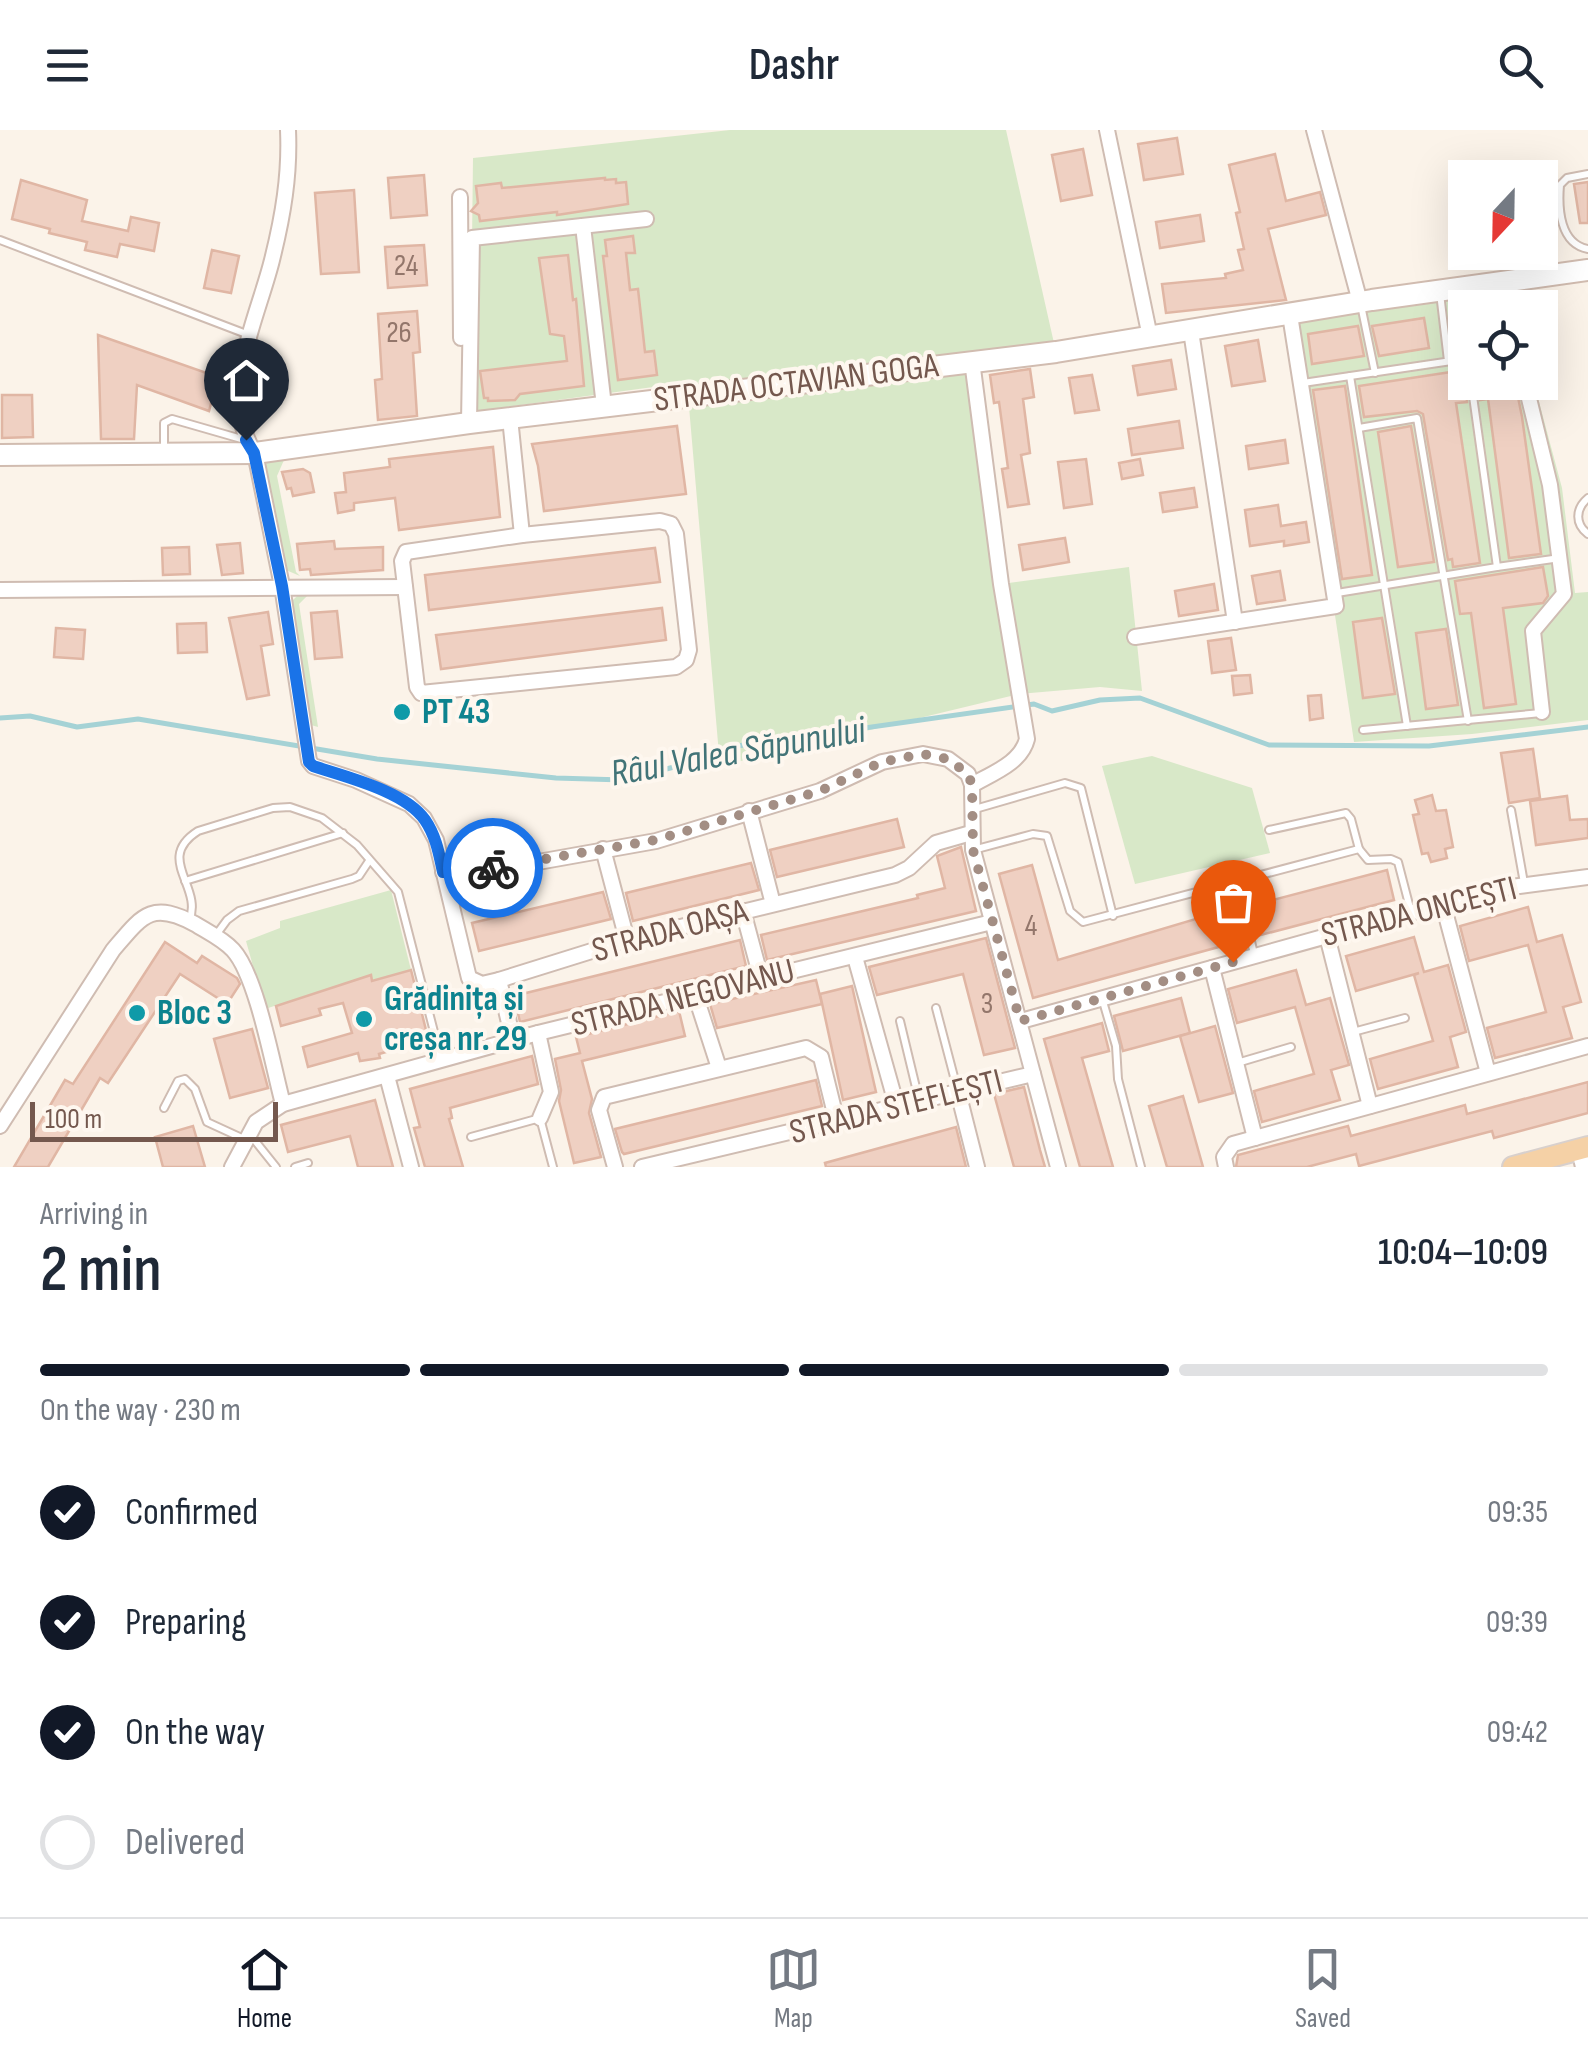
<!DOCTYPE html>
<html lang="en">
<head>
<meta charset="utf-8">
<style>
  body { margin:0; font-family:"Sofia Sans Condensed",sans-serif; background:#f6f6f7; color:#1f2937; height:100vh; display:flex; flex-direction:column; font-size:38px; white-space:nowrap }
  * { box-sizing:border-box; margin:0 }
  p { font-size:32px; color:#747a83 }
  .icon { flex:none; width:55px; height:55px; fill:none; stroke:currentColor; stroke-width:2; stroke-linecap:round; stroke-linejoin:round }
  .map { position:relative; height:1037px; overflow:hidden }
  .details { display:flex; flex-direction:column; background:#fff; flex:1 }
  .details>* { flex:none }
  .needle { width:65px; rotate:202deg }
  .controls { position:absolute; left:1448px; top:30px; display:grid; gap:20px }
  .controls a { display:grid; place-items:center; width:110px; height:110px; border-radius:0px; background:#fff; box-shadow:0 10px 40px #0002; font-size:50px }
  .scale { position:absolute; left:30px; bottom:25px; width:248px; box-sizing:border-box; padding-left:10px; border:5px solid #74584e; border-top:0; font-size:28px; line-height:35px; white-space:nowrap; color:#74584e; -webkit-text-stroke:8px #fef7ef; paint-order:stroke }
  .pin { position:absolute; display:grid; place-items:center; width:85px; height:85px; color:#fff; margin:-102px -42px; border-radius:50% 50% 50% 0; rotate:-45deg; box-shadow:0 0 10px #0007 }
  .pin .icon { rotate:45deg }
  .courier { position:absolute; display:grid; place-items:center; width:100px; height:100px; margin:-50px; border:8px solid #1a73e8; border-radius:50%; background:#fff; color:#222; box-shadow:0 2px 12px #0007 }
  .head em { font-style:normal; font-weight:600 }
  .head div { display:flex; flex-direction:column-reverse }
  .head { display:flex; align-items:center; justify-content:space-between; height:170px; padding:0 40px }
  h1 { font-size:65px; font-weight:600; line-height:75px }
  .bar { display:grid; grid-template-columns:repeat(4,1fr); gap:15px 10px; align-content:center; height:120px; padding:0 40px }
  .bar i { height:12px; border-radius:8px; background:#e0e1e3 }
  .bar .active { background:#111827 }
  .bar p { grid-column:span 4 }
  ol { padding:0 40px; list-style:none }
  li { display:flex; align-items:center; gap:30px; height:110px }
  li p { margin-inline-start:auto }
  li .icon { padding:10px; border-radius:50%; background:#111827; color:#fff; stroke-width:4 }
  li:last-child { color:#747a83 }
  li i { width:55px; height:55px; border:5px solid #e0e1e3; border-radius:50% }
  header { display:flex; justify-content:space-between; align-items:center; height:130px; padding:0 40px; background:#fff; font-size:45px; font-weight:600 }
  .menu { display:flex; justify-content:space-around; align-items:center; height:140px; border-top:2px solid #e0e1e3; background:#fff; font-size:28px; color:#747a83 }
  .menu a { display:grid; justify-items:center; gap:5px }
  .menu .active { color:#111827 }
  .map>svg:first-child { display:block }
</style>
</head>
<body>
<header><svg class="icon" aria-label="menu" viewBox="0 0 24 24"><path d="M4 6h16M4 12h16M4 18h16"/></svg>Dashr<svg class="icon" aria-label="search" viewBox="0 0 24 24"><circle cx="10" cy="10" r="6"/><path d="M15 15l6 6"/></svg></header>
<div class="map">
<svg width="1588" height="1037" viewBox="0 0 1588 1037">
  <rect width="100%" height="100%" fill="#fbf3e9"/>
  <g fill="#d8e8c8">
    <path d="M730,0H1006L1056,222L972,232L1001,454L1129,437L1142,561L1100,557L1019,564L720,636L688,265L668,255L470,282L473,28Z"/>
    <path d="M1514,150L1519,177L1465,178V252L1534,253L1562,358L1575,463L1588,462V590L1472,604L1354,612L1290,185Z"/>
    <path d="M268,330H284L277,346L296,442L300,446L286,440L263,341Z"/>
    <path d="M300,463L309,464L299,474L318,597L311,595L291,472Z"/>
    <path d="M1152,626L1252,658L1270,723L1135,754L1102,636Z"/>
    <path d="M391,760L411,840L372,851L370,845L265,879L246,811L280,798V791Z"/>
  </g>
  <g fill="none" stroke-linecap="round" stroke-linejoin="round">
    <path stroke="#a5d2d5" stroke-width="5" d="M0,588L30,586L77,597L138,589L377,629L556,648L623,650L682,635L730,617L1034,574L1052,581L1100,570L1140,568L1269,615L1429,616L1588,597"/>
  </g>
  <g fill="#efd0c2" stroke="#e0b6a4" stroke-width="2.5">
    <path d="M1177,8L1183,44L1144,50L1138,14Z"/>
    <path d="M1083,19L1092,65L1061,71L1052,25Z"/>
    <path d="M1275,24L1286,71L1320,62L1326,85L1268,99L1286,170L1166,183L1162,154L1226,148L1225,144L1243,140L1238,120L1244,119L1236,83L1240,82L1229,35Z"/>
    <path d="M424,45L427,85L391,88L388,48Z"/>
    <path d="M605,48V50L616,49V53L626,52L628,74L557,85V82L480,91L479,85L471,81L478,73L476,56L501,53L502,58Z"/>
    <path d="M21,50L87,70L82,91L128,101L131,87L159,93L154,121L120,114L117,127L85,120L87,112L49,103L50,99L12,89Z"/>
    <path d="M1588,52V93H1580L1574,54Z"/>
    <path d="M354,60L359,142L321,144L315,63Z"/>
    <path d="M1200,85L1204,111L1160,118L1156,92Z"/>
    <path d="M633,106L635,123H626L630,160L638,159L645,222L654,221L657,245L618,250L603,126H607L605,110Z"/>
    <path d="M424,115L427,155L388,158L385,117Z"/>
    <path d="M212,120L239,126L231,163L204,158Z"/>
    <path d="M568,125L573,170L576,169L584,256L520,264L515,270L488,271V268H484L480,241L567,231L564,206L550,204L539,128Z"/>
    <path d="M417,181L420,222L413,223L417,286L378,290L375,250L382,249L378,184Z"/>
    <path d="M1465,184V214L1454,216L1450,186Z"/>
    <path d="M1424,188L1429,218L1379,226L1372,196Z"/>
    <path d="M1358,196L1364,226L1312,234L1308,204Z"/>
    <path d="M98,205L218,247L209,281L137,255L134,309H101Z"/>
    <path d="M1258,210L1265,251L1232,256L1225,216Z"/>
    <path d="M1171,230L1176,259L1138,265L1133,236Z"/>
    <path d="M1030,239L1034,267L1023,269L1030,323L1021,325L1029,374L1008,377L1002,339L1008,338L999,272L994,273L990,245Z"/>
    <path d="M1464,240L1467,272L1456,273L1480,433L1453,437L1452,429L1448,430L1423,284L1417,281L1364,287L1359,256Z"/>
    <path d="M1092,245L1099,280L1075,283L1069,248Z"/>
    <path d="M1478,252H1515L1522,287L1541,424L1509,428L1488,269L1480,270Z"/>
    <path d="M1345,256L1372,445L1342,449L1313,260Z"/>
    <path d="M2,265H32L33,307L2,308Z"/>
    <path d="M1179,291L1183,318L1132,325L1128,299Z"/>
    <path d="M677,296L686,364L544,381L538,336L532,314Z"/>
    <path d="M1411,296L1434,432L1398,437L1378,302Z"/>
    <path d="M1285,310L1288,333L1249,339L1246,316Z"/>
    <path d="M493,317L500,387L399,400L395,368L354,373V380L338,383L335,363L346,362L344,343L390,337L389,329Z"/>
    <path d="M1086,329L1092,374L1064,378L1058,332Z"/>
    <path d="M1140,329L1143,345L1122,349L1119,333Z"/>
    <path d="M303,339L310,343L314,362L293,366L291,358L287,359L282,342Z"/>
    <path d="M1194,358L1197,377L1163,382L1160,363Z"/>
    <path d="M1278,375L1281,396L1306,392L1309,412L1284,416V411L1250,416L1245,380Z"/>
    <path d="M1065,408L1069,432L1023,440L1019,415Z"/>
    <path d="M334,411L335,419L383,417V440L311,445L310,439L300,440L297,414Z"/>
    <path d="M240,413L243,443L222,445L217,415Z"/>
    <path d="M189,417L190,444L163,445L162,418Z"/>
    <path d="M655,418L660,452L429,480L425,445Z"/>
    <path d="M1543,437L1548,466L1543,473L1503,478L1516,574L1484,578L1471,483L1460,484L1455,451Z"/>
    <path d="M1280,441L1285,470L1257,474L1252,446Z"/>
    <path d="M1214,454L1218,480L1179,486L1175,461Z"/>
    <path d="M662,478L666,510L441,539L436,505Z"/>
    <path d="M337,481L342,527L315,529L311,483Z"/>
    <path d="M268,482L273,514L261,516L269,565L247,569L229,488Z"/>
    <path d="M1382,488L1395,564L1363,568L1353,492Z"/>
    <path d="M206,493L207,522L178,523L177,494Z"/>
    <path d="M56,498L85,500L83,529L54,527Z"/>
    <path d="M1446,499L1458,575L1426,579L1416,503Z"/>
    <path d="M1231,508L1236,540L1212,543L1208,511Z"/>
    <path d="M1250,545L1252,563L1234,565L1232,546Z"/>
    <path d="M1321,565L1323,588L1310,590L1308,566Z"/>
    <path d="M1533,619L1540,668L1509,673L1501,623Z"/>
    <path d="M1432,665L1436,681L1446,680L1453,717L1445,719L1447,728L1431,732L1428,723L1422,724L1413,685L1419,684L1415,670Z"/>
    <path d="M1567,666L1570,690L1588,689V708L1536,715L1530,671Z"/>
    <path d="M897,689L904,717L777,747L770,720Z"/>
    <path d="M961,717L976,781L767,830L761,805L918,768L917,765L945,758L937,726Z"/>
    <path d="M751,733L759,760L633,791L626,763Z"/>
    <path d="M1032,735L1058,830L1236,777L1244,810L1033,868L999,744Z"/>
    <path d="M1387,740L1394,770L1257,806L1250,776Z"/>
    <path d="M603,762L611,789L479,821L472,793Z"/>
    <path d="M1528,777L1537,812L1562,805L1581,872L1563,877L1572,908L1495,928L1487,898L1546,882L1528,815L1469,831L1460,796Z"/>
    <path d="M1414,807L1424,842L1448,835L1466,902L1450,907L1458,937L1378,959L1370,929L1433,911L1414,845L1419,843L1356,861L1346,826Z"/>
    <path d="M986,808L1015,918L984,925L963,844L877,865L869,837Z"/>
    <path d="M740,810L746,836L520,892L514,866Z"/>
    <path d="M165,812L197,833L202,826L237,848L240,854L227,874L180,844L108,953L100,948L48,1037H14L65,950L73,954Z"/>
    <path d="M411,840L427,904L402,911L404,917L379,924L380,928L360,931L358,923L308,937L303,917L352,903L343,873L319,879L321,885L281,896L276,876L371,845L372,851Z"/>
    <path d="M1296,840L1306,875L1330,868L1349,935L1331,940L1340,970L1262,992L1254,961L1314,944L1295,877L1237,893L1228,859Z"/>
    <path d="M816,850L822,874L717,898L710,874Z"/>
    <path d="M852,856L876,962L843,970L820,864Z"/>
    <path d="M1181,868L1190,903L1123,921L1114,886Z"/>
    <path d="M679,881L685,906L582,931L592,969L589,983L601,1027L574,1033L559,971L561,960L555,929L580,923L576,907Z"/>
    <path d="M1102,893L1109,921L1082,928L1113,1037H1080L1044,909Z"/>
    <path d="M1215,896L1233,963L1199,972L1180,906Z"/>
    <path d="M252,899L268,958L230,968L214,909Z"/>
    <path d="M532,926L538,954L450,978L452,988L449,989L463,1037H425L414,998L420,997L410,959Z"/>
    <path d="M816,950L822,976L624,1024L622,1022L615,999Z"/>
    <path d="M1588,952V983L1494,1008L1492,1001L1359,1036L1356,1024L1307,1037H1236L1238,1025L1348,996L1351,1006L1465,975L1467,984Z"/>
    <path d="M1024,957L1040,1020L1045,1037H1014L994,964Z"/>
    <path d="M1183,966L1194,1005L1203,1037H1167L1149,976Z"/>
    <path d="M375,970L393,1037H358L350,1006L288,1022L281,995Z"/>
    <path d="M193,996L205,1037H163L155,1007Z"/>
    <path d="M956,997L966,1037H826L825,1033Z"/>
  </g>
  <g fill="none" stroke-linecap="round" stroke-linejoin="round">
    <defs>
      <g id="lane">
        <path d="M1588,44L1567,48L1560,55C1558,79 1560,114 1588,119"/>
        <path d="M0,110L249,205"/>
        <path d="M1440,163L1448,231"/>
        <path d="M1361,175L1375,243"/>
        <path d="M1350,246L1407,596"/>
        <path d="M1303,253L1465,229"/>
        <path d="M1359,298L1417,288L1468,591"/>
        <path d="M164,321V293L172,289L245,310"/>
        <path d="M1588,368C1575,379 1575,394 1588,404"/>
        <path d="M1497,437L1560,428"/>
        <path d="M1337,463L1497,437L1471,252"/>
        <path d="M1363,600L1541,583"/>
        <path d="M975,679L1065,653L1081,658L1113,786"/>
        <path d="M1511,680L1524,753"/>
        <path d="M1269,700L1346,683L1351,689L1359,719"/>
        <path d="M973,720L1033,704L1047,706L1070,781L1083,792L1359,719L1368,730L1391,729L1398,732L1411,782"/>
        <path d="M185,751L343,703"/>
        <path d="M1237,752L1254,824"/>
        <path d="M189,791C204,757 154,729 198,701L273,678L290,677L322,688L357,715L398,762L441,929"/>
        <path d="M216,805L227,790L239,781L352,749L359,746L369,731"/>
        <path d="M1102,868L1116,916L1118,949L1141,1037"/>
        <path d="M936,878L958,962"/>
        <path d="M900,891L919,970"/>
        <path d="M1353,902L1405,888"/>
        <path d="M1237,933L1291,917"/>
        <path d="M164,978L178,951L185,949L195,959L207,992L244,1009"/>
        <path d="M252,1007L276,1037"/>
        <path d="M471,1007L540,988L553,1037"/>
        <path d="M295,1037L308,1033"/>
      </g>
      <g id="street">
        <path d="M288,0C290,45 283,86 272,130C258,187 217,268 255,323L282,456L309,631L313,636L356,650L409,674L424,688L436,710L469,848L482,854L499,850L627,810L895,745L909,738L936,713L971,703"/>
        <path d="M1107,0L1150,207"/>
        <path d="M1314,0L1360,172"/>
        <path d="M460,67L461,208"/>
        <path d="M583,96L604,276"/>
        <path d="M1506,151L1510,178"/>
        <path d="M1191,201L1235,492"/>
        <path d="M972,231L1001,454L1027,609C1021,633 993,643 972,655"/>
        <path d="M1525,252L1550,355L1564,464L1533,501L1542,582"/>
        <path d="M510,288L522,405"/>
        <path d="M469,293L472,108L646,89"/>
        <path d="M660,391L671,394L676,404L689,520L686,530L676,537L421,563L417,557L402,431L406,422L522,405Z"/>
        <path d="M0,460L405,457"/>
        <path d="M1135,507L1336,476L1290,185"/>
        <path d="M749,681L773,774"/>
        <path d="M603,719L627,810"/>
        <path d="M443,742L510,737L656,711L820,661L882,632L923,624L948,629L968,644L972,655L973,720L1058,1037"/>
        <path d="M1443,774L1488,943"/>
        <path d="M743,781L761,848"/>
        <path d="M1327,806L1370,976"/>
        <path d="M855,827L897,977"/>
        <path d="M1212,838L1255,1008"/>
        <path d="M499,850L513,910"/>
        <path d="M695,864L719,938"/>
        <path d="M1021,891L1496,759L1588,747"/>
        <path d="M538,903L551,962L540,988"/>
        <path d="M387,946L411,1037"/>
        <path d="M958,962L977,1037"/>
        <path d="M0,996L113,820C142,786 151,770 195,794C208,802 223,809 233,820C257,846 273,937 283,974"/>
        <path d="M1579,1020L1583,1037"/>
        <path d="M232,1037L256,992L283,974L538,903L992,792"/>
        <path d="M615,1037L599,980L604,967L806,918L821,927L837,992"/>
        <path d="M642,1037L1033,944"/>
        <path d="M1226,1037L1224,1027L1233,1014L1588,916"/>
      </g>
      <path id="secondary" d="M0,325L255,323L469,293L1056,222L1372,170L1588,140"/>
      <path id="primary" d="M1513,1037L1588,1017"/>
    </defs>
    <use href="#lane" stroke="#cfbcb2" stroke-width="10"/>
    <use href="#street" stroke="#cfbcb2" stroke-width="18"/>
    <use href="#secondary" stroke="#d1bcb0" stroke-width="24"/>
    <use href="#primary" stroke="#d8d0cd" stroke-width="24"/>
    <use href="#lane" stroke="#fff" stroke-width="6"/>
    <use href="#street" stroke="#fff" stroke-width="14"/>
    <use href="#secondary" stroke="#fff" stroke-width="20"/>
    <use href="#primary" stroke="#f5d1a6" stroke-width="20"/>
  </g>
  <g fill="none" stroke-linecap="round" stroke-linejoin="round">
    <path stroke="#a38e84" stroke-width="10" stroke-dasharray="0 18" d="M493,738L656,710L820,661L882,632L923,624L948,629L968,644L972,655L973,720L1020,891L1233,832"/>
    <path stroke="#1a73e8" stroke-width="12" d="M246,310L254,323L282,456L309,632L313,636C346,647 405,661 425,690C436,706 439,724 443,742L493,738"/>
  </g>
  <g fill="#0f9aa8" stroke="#fef7ef" stroke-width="4">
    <circle cx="402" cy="582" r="10"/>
    <circle cx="137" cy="883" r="10"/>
    <circle cx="364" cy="889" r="10"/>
  </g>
  <g text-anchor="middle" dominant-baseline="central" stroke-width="8" stroke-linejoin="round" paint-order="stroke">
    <g font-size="30" fill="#93766b">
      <text x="406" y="136">24</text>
      <text x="399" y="203">26</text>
      <text x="1031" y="796">4</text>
      <text x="987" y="874">3</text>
    </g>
    <g font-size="35" fill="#74584e" stroke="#fef7ef">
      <text transform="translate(796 253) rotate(-7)">STRADA OCTAVIAN GOGA</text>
      <text transform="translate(1419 782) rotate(-14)">STRADA ONCEȘTI</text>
      <text transform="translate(670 801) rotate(-15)">STRADA OAȘA</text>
      <text transform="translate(683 868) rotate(-14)">STRADA NEGOVANU</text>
      <text transform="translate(896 977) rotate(-14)">STRADA STEFLEȘTI</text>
    </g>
    <g font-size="35" font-weight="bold" fill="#0d838f" stroke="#fef7ef" text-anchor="start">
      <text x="422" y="582">PT 43</text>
      <text x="384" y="869">Grădinița și<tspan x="384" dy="40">creșa nr. 29</tspan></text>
      <text x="157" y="883">Bloc 3</text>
    </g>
    <g font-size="38" font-style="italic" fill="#427478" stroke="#fef7ef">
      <text transform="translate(738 622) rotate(-10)">Râul Valea Săpunului</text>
    </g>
  </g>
</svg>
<div class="controls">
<a><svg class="needle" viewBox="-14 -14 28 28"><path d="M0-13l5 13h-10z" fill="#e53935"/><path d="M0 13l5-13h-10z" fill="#747a83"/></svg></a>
<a><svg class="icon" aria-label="locate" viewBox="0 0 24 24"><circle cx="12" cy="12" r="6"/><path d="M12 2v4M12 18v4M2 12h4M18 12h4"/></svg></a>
</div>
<div class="scale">100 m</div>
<div class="pin" style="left:1233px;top:832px;background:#ea580c"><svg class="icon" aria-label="bag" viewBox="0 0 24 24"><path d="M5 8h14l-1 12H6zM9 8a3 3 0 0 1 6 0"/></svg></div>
<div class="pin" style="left:246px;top:310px;background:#1f2937"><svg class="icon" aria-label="home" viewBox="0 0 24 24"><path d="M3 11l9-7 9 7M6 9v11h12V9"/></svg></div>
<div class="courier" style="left:493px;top:738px"><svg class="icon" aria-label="bike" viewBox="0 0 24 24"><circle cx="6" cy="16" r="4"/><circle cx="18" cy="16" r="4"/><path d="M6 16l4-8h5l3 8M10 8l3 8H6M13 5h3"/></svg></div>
</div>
<section class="details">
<div class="head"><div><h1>2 min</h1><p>Arriving in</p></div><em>10:04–10:09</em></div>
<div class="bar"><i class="active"></i><i class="active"></i><i class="active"></i><i></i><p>On the way · 230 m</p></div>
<ol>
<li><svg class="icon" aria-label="check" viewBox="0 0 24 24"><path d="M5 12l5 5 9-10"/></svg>Confirmed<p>09:35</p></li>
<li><svg class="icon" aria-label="check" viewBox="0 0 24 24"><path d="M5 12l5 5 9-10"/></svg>Preparing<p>09:39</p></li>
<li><svg class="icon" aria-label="check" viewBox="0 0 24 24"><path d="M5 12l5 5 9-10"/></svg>On the way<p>09:42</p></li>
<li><i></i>Delivered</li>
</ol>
</section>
<nav class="menu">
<a class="active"><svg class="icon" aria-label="home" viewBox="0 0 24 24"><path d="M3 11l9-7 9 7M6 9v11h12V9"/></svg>Home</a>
<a><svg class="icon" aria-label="map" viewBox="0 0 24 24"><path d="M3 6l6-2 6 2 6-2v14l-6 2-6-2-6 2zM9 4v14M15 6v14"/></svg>Map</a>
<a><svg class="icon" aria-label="saved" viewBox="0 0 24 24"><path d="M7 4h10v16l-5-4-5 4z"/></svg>Saved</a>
</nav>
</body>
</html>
